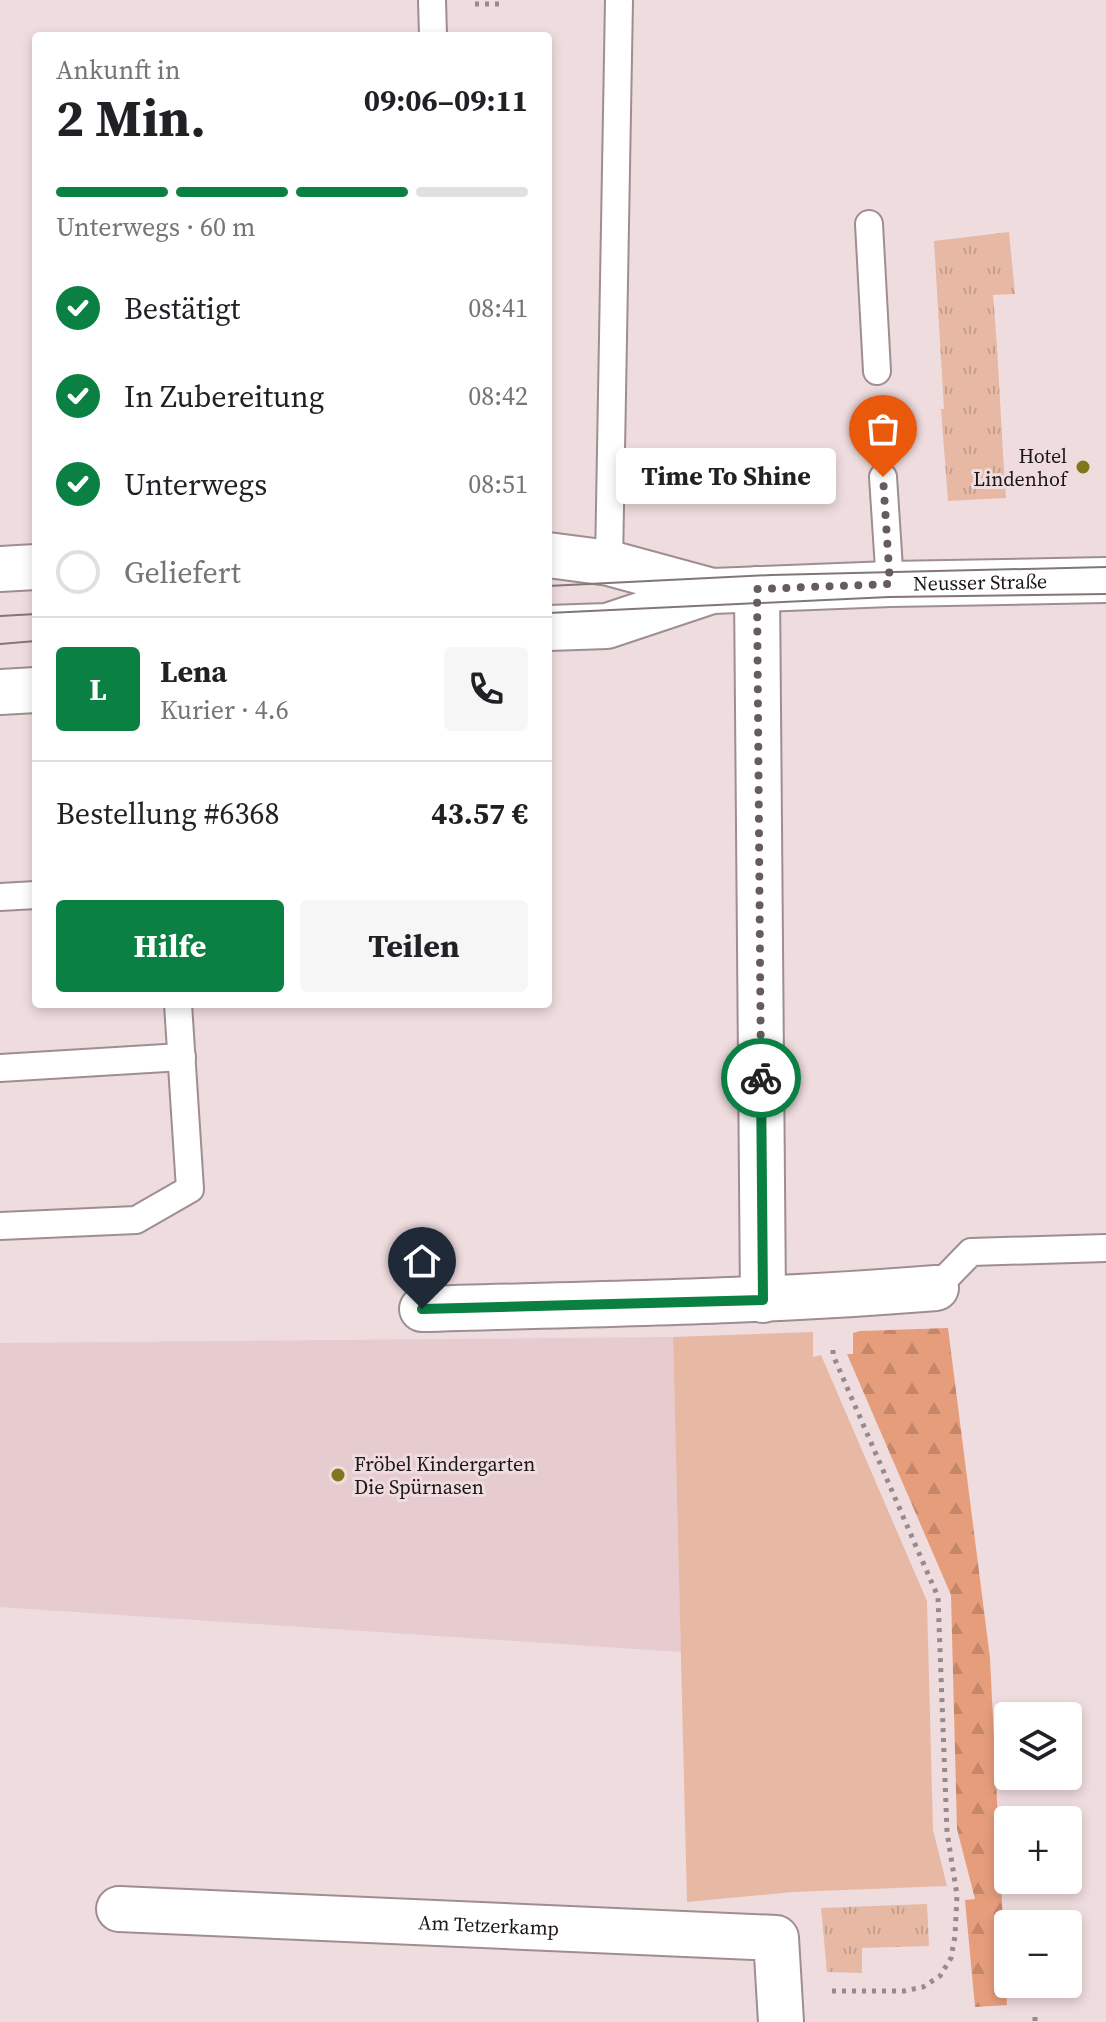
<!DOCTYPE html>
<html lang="de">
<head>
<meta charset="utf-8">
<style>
  body { margin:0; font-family:"Source Serif 4",serif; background:#f6f6f6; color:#202124; height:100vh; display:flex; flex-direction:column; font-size:30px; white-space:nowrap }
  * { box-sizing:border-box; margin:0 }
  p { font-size:26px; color:#757577 }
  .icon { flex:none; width:44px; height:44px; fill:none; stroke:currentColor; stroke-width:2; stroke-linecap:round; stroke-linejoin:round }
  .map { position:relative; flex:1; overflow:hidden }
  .sheet { position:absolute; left:32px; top:32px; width:520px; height:976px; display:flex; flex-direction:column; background:#fff; border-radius:8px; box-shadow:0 4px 12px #0003 }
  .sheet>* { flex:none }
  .controls { position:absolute; left:994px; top:1702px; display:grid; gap:16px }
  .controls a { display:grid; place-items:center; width:88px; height:88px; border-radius:8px; background:#fff; box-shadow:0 4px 12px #0003; font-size:40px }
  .pin { position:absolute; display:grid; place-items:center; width:68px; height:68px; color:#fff; margin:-82px -34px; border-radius:50% 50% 50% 0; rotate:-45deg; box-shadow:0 0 8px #0007 }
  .pin .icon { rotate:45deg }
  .courier { position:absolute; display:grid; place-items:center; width:80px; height:80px; margin:-40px; border:6px solid #0b8043; border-radius:50%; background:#fff; color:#222; box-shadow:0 2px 10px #0007 }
  .bubble { position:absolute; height:56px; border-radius:8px; background:#fff; box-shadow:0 4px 12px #0003; font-size:26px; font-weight:700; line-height:56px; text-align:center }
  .headline em { font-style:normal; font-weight:700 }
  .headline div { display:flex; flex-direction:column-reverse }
  .headline { display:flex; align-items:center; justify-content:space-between; height:136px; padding:0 24px }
  h1 { font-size:52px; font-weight:700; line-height:60px }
  .bar { display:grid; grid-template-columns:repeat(4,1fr); gap:12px 8px; align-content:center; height:96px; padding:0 24px }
  .bar i { height:10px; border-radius:6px; background:#e0e0e0 }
  .bar .selected { background:#0b8043 }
  .bar p { grid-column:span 4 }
  .line { display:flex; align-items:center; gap:20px; padding:0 24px; border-top:2px solid #e0e0e0 }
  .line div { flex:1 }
  .round { display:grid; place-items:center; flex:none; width:84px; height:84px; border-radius:8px; background:#f6f6f6 }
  ol { padding:0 24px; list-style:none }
  li { display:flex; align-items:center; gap:24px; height:88px }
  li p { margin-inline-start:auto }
  li .icon { padding:8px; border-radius:50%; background:#0b8043; color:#fff; stroke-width:4 }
  li:last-child { color:#757577 }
  li i { width:44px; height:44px; border:4px solid #e0e0e0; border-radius:50% }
  .primary-button { display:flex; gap:16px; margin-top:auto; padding:16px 24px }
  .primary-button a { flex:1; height:92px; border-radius:8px; background:#0b8043; color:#fff; font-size:32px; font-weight:700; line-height:92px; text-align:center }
  .primary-button a+a { background:#f6f6f6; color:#202124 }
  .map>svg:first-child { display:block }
</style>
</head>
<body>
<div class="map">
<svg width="1106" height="2022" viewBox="0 0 1106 2022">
  <defs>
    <pattern id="grass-tufts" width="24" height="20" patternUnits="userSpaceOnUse" patternTransform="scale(2)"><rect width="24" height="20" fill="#e7b9a4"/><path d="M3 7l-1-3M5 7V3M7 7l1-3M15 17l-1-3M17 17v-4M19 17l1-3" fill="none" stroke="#c69e8c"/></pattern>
    <pattern id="forest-firs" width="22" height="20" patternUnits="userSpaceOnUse" patternTransform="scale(2)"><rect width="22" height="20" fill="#e69d7c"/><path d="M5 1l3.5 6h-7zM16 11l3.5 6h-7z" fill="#c5866a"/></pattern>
  </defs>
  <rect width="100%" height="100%" fill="#efdcdf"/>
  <path fill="#e6cbcf" d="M673,1337L681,1652L0,1607V1343Z"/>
  <g fill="url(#grass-tufts)">
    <path d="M1009,232L1015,294L993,295C999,363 1001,431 1006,498L948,501L941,409H944L934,241Z"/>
    <path d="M927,1904L929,1946L862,1948V1973L827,1972L821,1908Z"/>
  </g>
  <path fill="url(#forest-firs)" d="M948,1328L990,1658L1007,2005L975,2007L965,1900L975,1899L957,1829L951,1595L847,1354H853V1333L860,1331Z"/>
  <path fill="#e7b9a4" d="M813,1332V1357L821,1355L927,1601L933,1830L947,1886L793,1892L687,1902L673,1337Z"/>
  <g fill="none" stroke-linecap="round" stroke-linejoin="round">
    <defs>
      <g id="lane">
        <path d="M432,0L433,36"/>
        <path d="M869,224L877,371"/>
        <path d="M883,477L890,584"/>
        <path d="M609,563L619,0"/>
        <path d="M0,897L36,895"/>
        <path d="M0,1068L182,1057"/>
        <path d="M0,1226L136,1220L190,1189L178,1004"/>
        <path d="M936,1288L971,1252L1106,1248"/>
      </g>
      <g id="street">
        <path d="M757,589L763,1300"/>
        <path d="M422,1309C594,1304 765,1302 936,1288"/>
        <path id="s1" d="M119,1909L776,1938L781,2022"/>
      </g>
      <g id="secondary">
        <path d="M548,555L609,563L712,591"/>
        <path d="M0,569L36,567"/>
        <path id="s2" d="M548,628L607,626L712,591L890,584L1106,580"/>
        <path d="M0,692L36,690"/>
      </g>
    </defs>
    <use href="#lane" stroke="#9f8e91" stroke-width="30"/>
    <use href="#street" stroke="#9f8e91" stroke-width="48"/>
    <use href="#secondary" stroke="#9f8e91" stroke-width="48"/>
    <g stroke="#988a8c" stroke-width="5" stroke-dasharray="4 6" stroke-linecap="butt">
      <path d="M475,4H499V0"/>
      <path d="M832,1991H904L923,1987L940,1976L951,1958L955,1936L957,1895L947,1832L938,1597L833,1355V1349"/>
      <path d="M1035,2017V2022"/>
    </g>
    <use href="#lane" stroke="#fff" stroke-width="26"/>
    <use href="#street" stroke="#fff" stroke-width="44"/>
    <use href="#secondary" stroke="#fff" stroke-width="44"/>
    <g stroke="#827678" stroke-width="2">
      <path d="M548,586L771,575L1106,567"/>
      <path d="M548,613L889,597L1106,594"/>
      <path d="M0,616L36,614"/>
      <path d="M0,644L36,641"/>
    </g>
  </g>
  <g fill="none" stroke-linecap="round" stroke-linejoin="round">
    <path stroke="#665b5d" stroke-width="8" stroke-dasharray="0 14.4" d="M761,1078L757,589L890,584L883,477"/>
    <path stroke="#0b8043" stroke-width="10" d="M422,1309L763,1300L761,1078"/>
  </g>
  <g fill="#80771c" stroke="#efdcdf" stroke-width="3">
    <circle cx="1083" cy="467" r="8"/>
    <circle cx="338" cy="1475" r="8"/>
  </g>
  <g text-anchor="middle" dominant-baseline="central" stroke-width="6" stroke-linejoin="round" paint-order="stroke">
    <g font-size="20" fill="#1c1617" stroke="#efdcdf" text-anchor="end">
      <text x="1067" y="456">Hotel<tspan x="1067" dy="23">Lindenhof</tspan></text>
      <text x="354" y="1464" text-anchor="start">Fröbel Kindergarten<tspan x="354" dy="23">Die Spürnasen</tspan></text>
    </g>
    <g font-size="20" fill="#1c1617" stroke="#efdcdf">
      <text stroke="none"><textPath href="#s2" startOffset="438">Neusser Straße</textPath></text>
      <text stroke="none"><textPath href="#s1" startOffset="370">Am Tetzerkamp</textPath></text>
    </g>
  </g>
</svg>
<div class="controls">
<a><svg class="icon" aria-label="layers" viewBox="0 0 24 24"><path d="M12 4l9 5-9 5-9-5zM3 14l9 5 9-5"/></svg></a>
<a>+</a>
<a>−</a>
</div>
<div class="pin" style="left:883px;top:477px;background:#ea580c"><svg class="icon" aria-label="bag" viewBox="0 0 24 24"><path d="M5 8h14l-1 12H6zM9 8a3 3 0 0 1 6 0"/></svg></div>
<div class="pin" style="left:422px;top:1309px;background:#1f2937"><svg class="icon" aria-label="home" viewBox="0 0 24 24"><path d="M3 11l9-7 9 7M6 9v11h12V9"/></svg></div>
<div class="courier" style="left:761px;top:1078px"><svg class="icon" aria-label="bike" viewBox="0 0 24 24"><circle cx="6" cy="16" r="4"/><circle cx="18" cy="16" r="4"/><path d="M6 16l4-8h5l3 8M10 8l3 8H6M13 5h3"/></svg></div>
<div class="bubble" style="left:616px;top:448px;width:220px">Time To Shine</div>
<section class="sheet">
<div class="headline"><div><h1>2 Min.</h1><p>Ankunft in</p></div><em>09:06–09:11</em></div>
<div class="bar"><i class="selected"></i><i class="selected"></i><i class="selected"></i><i></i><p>Unterwegs · 60 m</p></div>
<ol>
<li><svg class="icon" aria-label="check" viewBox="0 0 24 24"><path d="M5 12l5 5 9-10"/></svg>Bestätigt<p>08:41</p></li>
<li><svg class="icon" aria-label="check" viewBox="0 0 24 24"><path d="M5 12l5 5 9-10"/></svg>In Zubereitung<p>08:42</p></li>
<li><svg class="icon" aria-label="check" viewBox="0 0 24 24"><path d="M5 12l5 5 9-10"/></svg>Unterwegs<p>08:51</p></li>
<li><i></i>Geliefert</li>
</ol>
<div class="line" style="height:144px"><b class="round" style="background:#0b8043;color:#fff">L</b><div><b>Lena</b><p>Kurier · 4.6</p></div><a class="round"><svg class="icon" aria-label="phone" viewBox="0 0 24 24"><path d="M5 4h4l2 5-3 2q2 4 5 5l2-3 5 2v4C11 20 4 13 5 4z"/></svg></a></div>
<div class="line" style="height:104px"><div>Bestellung #6368</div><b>43.57 €</b></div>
<div class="primary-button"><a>Hilfe</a><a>Teilen</a></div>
</section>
</div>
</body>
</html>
